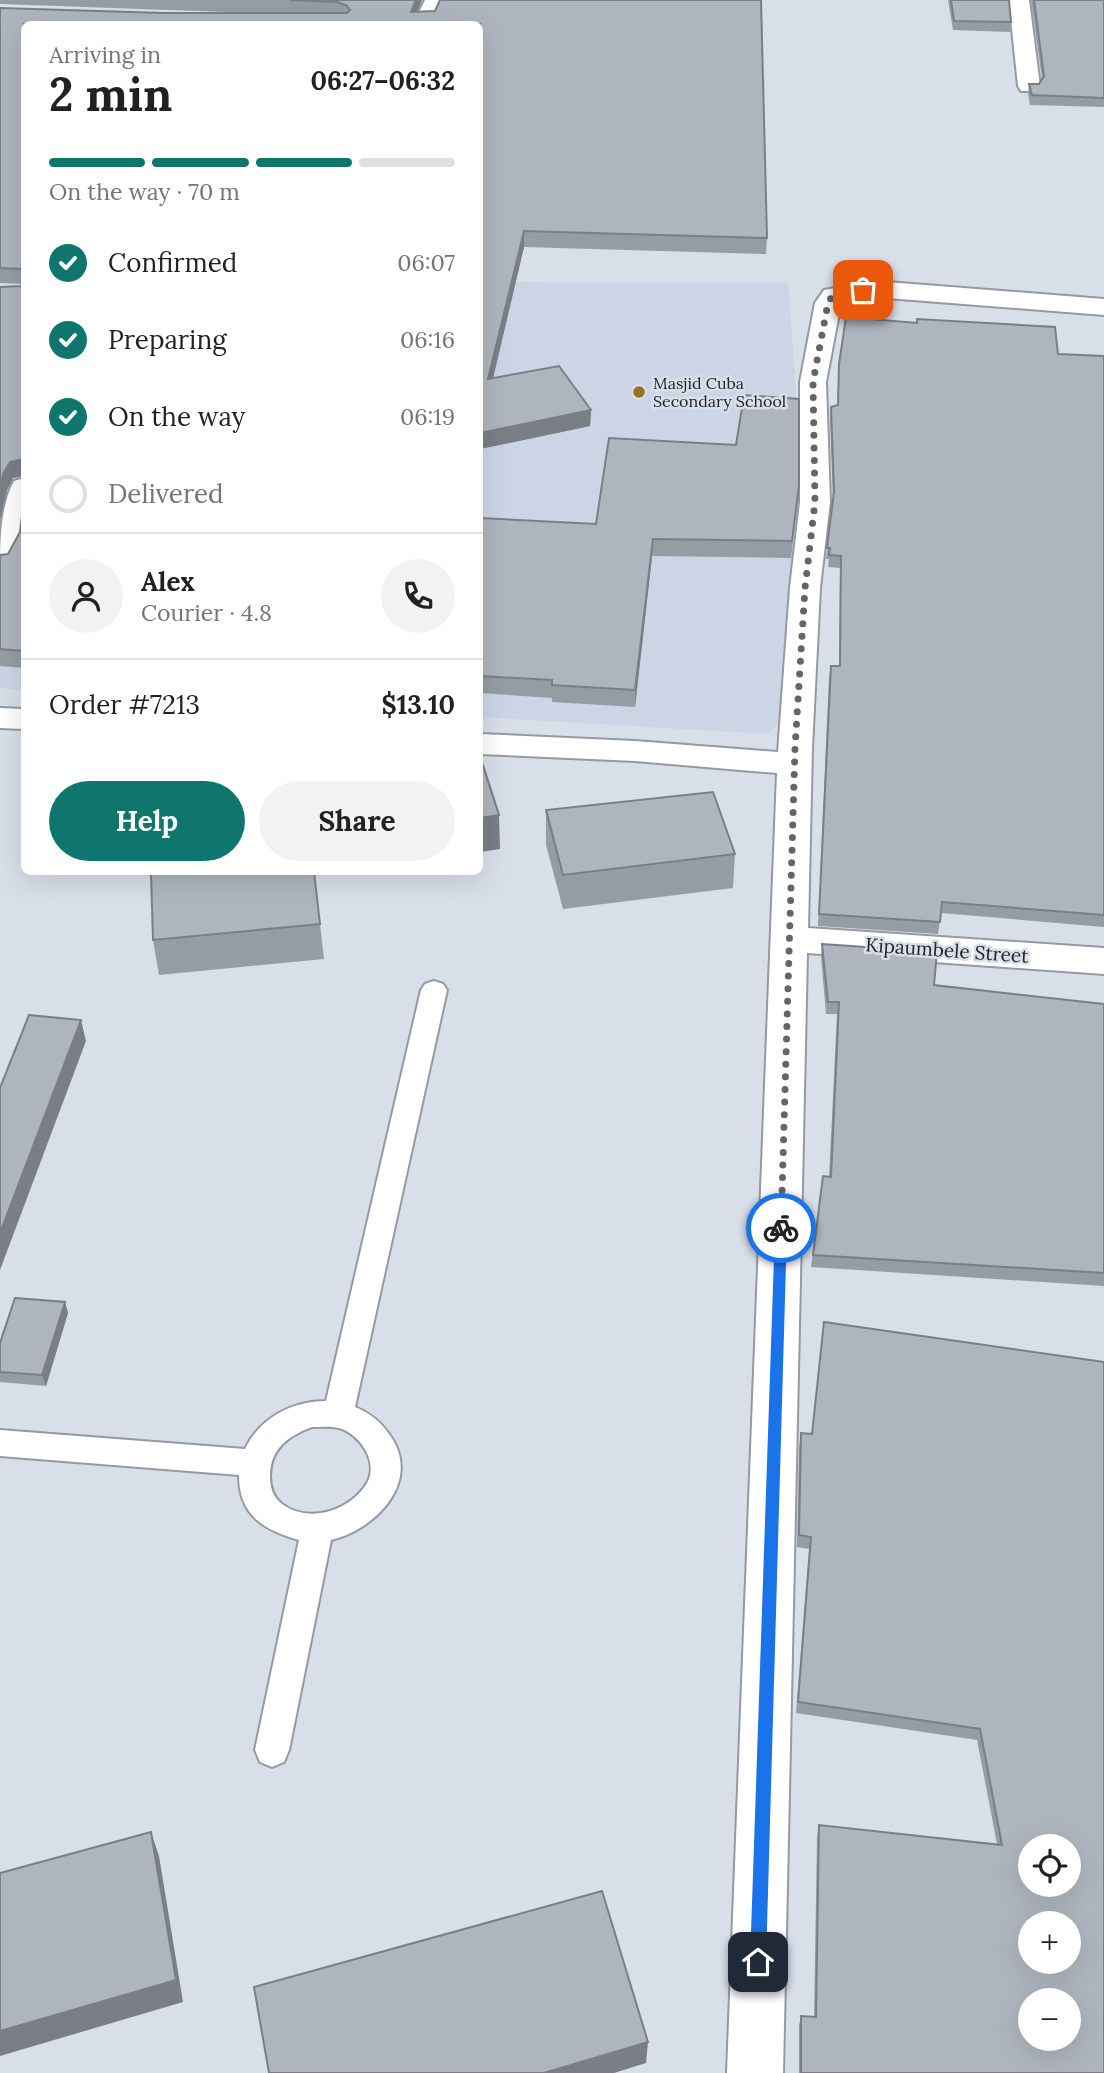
<!DOCTYPE html>
<html lang="en">
<head>
<meta charset="utf-8">
<style>
  body { margin:0; font-family:Lora,serif; background:#f2f2f2; color:#202124; height:100vh; display:flex; flex-direction:column; font-size:26px; white-space:nowrap }
  * { box-sizing:border-box; margin:0 }
  p { font-size:23px; color:#757577 }
  .icon { flex:none; width:38px; height:38px; fill:none; stroke:currentColor; stroke-width:2; stroke-linecap:round; stroke-linejoin:round }
  .map { position:relative; flex:1; overflow:hidden }
  .sheet { position:absolute; left:21px; top:21px; width:462px; height:854px; display:flex; flex-direction:column; background:#fff; border-radius:10px; box-shadow:0 7px 28px #0002 }
  .sheet>* { flex:none }
  .controls { position:absolute; left:1018px; top:1834px; display:grid; gap:14px }
  .controls a { display:grid; place-items:center; width:63px; height:63px; border-radius:50%; background:#fff; box-shadow:0 7px 28px #0002; font-size:35px }
  .pin { position:absolute; display:grid; place-items:center; width:60px; height:60px; color:#fff; margin:-30px; border-radius:14px; box-shadow:0 4px 10px #0006 }
  .courier { position:absolute; display:grid; place-items:center; width:70px; height:70px; margin:-35px; border:5px solid #1a73e8; border-radius:50%; background:#fff; color:#222; box-shadow:0 2px 9px #0007 }
  .head em { font-style:normal; font-weight:800 }
  .head div { display:flex; flex-direction:column-reverse }
  .head { display:flex; align-items:center; justify-content:space-between; height:119px; padding:0 28px }
  h1 { font-size:46px; font-weight:800; line-height:52px }
  .bar { display:grid; grid-template-columns:repeat(4,1fr); gap:10px 7px; align-content:center; height:84px; padding:0 28px }
  .bar i { height:9px; border-radius:5px; background:#e0e0e0 }
  .bar .selected { background:#0f766e }
  .bar p { grid-column:span 4 }
  .line { display:flex; align-items:center; gap:18px; padding:0 28px; border-top:2px solid #e0e0e0 }
  .line div { flex:1 }
  .round { display:grid; place-items:center; flex:none; width:74px; height:74px; border-radius:37px; background:#f2f2f2 }
  ol { padding:0 28px; list-style:none }
  li { display:flex; align-items:center; gap:21px; height:77px }
  li p { margin-inline-start:auto }
  li .icon { padding:7px; border-radius:50%; background:#0f766e; color:#fff; stroke-width:4 }
  li:last-child { color:#757577 }
  li i { width:38px; height:38px; border:4px solid #e0e0e0; border-radius:50% }
  .cta { display:flex; gap:14px; margin-top:auto; padding:14px 28px }
  .cta a { flex:1; height:80px; border-radius:42px; background:#0f766e; color:#fff; font-size:28px; font-weight:800; line-height:80px; text-align:center }
  .cta a+a { background:#f2f2f2; color:#202124 }
  .map>svg:first-child { display:block }
</style>
</head>
<body>
<div class="map">
<svg width="1104" height="2073" viewBox="0 0 1104 2073">
  <rect width="100%" height="100%" fill="#d9dfe9"/>
  <g fill="#cbd5e5">
    <path d="M480,282L788,283L799,432L796,670L789,711L769,734L480,717Z"/>
    <path d="M24,571V690L0,688V616Z"/>
  </g>
  <g fill="none" stroke-linecap="round" stroke-linejoin="round">
    <defs>
      <path id="lane" d="M434,981L443,984L447,990L355,1407C370,1413 380,1421 389,1434C423,1480 377,1529 331,1540L289,1750L284,1762L272,1767L260,1762L255,1750L299,1540C264,1530 239,1516 239,1475L0,1456V1430L245,1449C260,1418 292,1401 326,1401L421,990L425,984ZM312,1427C321,1427 330,1426 339,1428C360,1434 379,1462 367,1483C350,1511 309,1524 282,1504C273,1497 270,1488 270,1476C270,1449 288,1436 312,1427Z"/>
      <g id="street">
        <path d="M425,0H445L433,24H413Z"/>
        <path d="M1009,0H1029L1040,86L1037,91H1021L1018,86Z"/>
        <path d="M874,281L1104,299V315L874,297L841,303L826,382L830,502L820,588L812,748L808,928L1104,948V974L807,953L783,2073H727L777,773L635,761L480,754V734L635,741L778,752L790,588L800,502V382L815,303L824,290Z"/>
        <path d="M24,478C27,507 28,544 11,568L0,571C0,541 0,507 14,481Z"/>
        <path d="M0,708L24,709V729L0,728Z"/>
      </g>
    </defs>
    <use href="#lane" stroke="#949aa3" stroke-width="4"/>
    <use href="#street" stroke="#949aa3" stroke-width="4"/>
    <use href="#lane" fill="#fff" fill-rule="evenodd"/>
    <use href="#street" fill="#fff" fill-rule="evenodd"/>
  </g>
  <g fill="#969ca3">
    <path d="M0,0H422L417,12L435,11L440,0H761L767,238L766,254L524,247L493,378L559,366L591,410L590,426L480,449V24H24V491L23,476L13,478L7,490L0,520V287L23,286V284L0,283V8L163,13H255L0,4Z"/>
    <path d="M948,0H1009L1011,22L1010,32L953,30Z"/>
    <path d="M1031,0H1104V107L1030,105L1028,94L1029,84H1039L1042,79Z"/>
    <path d="M1058,354L1104,356V927L941,913L938,934L818,926L829,677L831,666H839L840,568L828,567L829,559H826L833,502L830,418L831,407L837,405L839,364Z"/>
    <path d="M799,485L791,558L652,556L635,707L552,702V698L480,693V518L596,524Z"/>
    <path d="M24,499V668L0,666V555L8,554L20,532Z"/>
    <path d="M546,810L735,854L733,888L563,909L546,845Z"/>
    <path d="M320,924L324,959L159,975L153,940Z"/>
    <path d="M822,944L934,985L1104,1004V1286L811,1267L823,1176L829,1177L837,1014H826L821,957Z"/>
    <path d="M65,1302L68,1313L46,1386L0,1382V1343Z"/>
    <path d="M824,1322L1104,1362V2073H799V2025L801,2016L814,2017L817,1836L819,1825L997,1844L977,1740L796,1713L809,1549L797,1547L799,1447L801,1433L812,1434Z"/>
  </g>
  <g fill="#7a7f85">
    <path d="M416,0H422L412,24L411,12Z"/>
    <path d="M524,231V247L489,395L488,379Z"/>
    <path d="M591,410L590,426L480,449V433Z"/>
    <path d="M22,459L24,476L13,478L7,490L0,520V488L3,474L10,462Z"/>
    <path d="M653,539L652,556L635,707V690Z"/>
    <path d="M499,815L500,849L480,852V818Z"/>
    <path d="M81,1020L86,1041L0,1270V1233Z"/>
    <path d="M65,1302L68,1313L46,1386L42,1375Z"/>
    <path d="M151,1832L159,1856L183,2002L0,2056V2031Z"/>
    <path d="M648,2042L646,2063L614,2073H544Z"/>
  </g>
  <g fill="#afb5be" stroke="#7a7f85" stroke-width="2" fill-rule="evenodd">
    <path d="M290,0H416L411,12L435,11L440,0H761L767,238L524,231L488,379L559,366L591,410L480,433V24H24V491L22,459L10,462L3,474L0,488V287L23,286V269L0,268V8L163,13H347L350,10L346,5L337,2Z"/>
    <path d="M951,0H1009L1011,22L954,21Z"/>
    <path d="M1034,0H1104V98L1032,95L1029,84H1039L1044,76Z"/>
    <path d="M846,317L917,323V319L1055,327L1058,354L1104,356V915L942,902L940,922L819,914L831,666H840L841,556L829,555L830,548H827L834,491L831,407L838,405L839,364Z"/>
    <path d="M744,395L799,399V485L792,541L653,539L635,690L552,685V680L480,676V518L596,524L609,438L736,445Z"/>
    <path d="M24,499V651L0,649V555L8,554L20,532Z"/>
    <path d="M480,756L499,815L480,818Z"/>
    <path d="M713,792L735,854L563,875L546,810Z"/>
    <path d="M170,872H314L320,924L153,940L151,873Z"/>
    <path d="M822,944L937,952L934,985L1104,1004V1273L813,1255L823,1176L831,1177L839,1002H828Z"/>
    <path d="M29,1015L81,1020L0,1233V1088Z"/>
    <path d="M15,1298L65,1302L42,1375L0,1372V1343Z"/>
    <path d="M824,1322L1104,1362V2073H801V2016L816,2017L819,1825L1002,1845L980,1729L798,1702L811,1537L799,1535L801,1435V1433L812,1434ZM1031,1846H1069V1885H1031ZM1031,1923H1069V1962H1031ZM1031,2000H1069V2039H1031Z"/>
    <path d="M151,1832L176,1980L0,2031V1873Z"/>
    <path d="M602,1891L648,2042L544,2073H269L254,1987Z"/>
  </g>
  <path fill="#1a73e8" d="M781,1223L787,1228L766,1962L764,1968L758,1970L752,1968L750,1962L775,1228Z"/>
  <g fill="none" stroke-linecap="round" stroke-linejoin="round">
    <path stroke="#62666c" stroke-width="7" stroke-dasharray="0 12.6" d="M781,1228L795,748L805,588L815,502L813,382L828,303L833,295L863,290"/>
  </g>
  <circle fill="#9b711f" stroke="#d9dfe9" stroke-width="2.5" cx="639" cy="392" r="7"/>
  <g text-anchor="middle" dominant-baseline="central" stroke-width="5" stroke-linejoin="round" paint-order="stroke">
    <g font-size="16" fill="#222528" stroke="#d9dfe9" text-anchor="start">
      <text x="653" y="383">Masjid Cuba<tspan x="653" dy="18">Secondary School</tspan></text>
    </g>
    <g font-size="19" fill="#222528" stroke="#d9dfe9">
      <text transform="translate(947 950) rotate(4)">Kipaumbele Street</text>
    </g>
  </g>
</svg>
<div class="controls">
<a><svg class="icon" aria-label="locate" viewBox="0 0 24 24"><circle cx="12" cy="12" r="6"/><path d="M12 2v4M12 18v4M2 12h4M18 12h4"/></svg></a>
<a>+</a>
<a>−</a>
</div>
<div class="pin" style="left:863px;top:290px;background:#ea580c"><svg class="icon" aria-label="bag" viewBox="0 0 24 24"><path d="M5 8h14l-1 12H6zM9 8a3 3 0 0 1 6 0"/></svg></div>
<div class="pin" style="left:758px;top:1962px;background:#1f2937"><svg class="icon" aria-label="home" viewBox="0 0 24 24"><path d="M3 11l9-7 9 7M6 9v11h12V9"/></svg></div>
<div class="courier" style="left:781px;top:1228px"><svg class="icon" aria-label="bike" viewBox="0 0 24 24"><circle cx="6" cy="16" r="4"/><circle cx="18" cy="16" r="4"/><path d="M6 16l4-8h5l3 8M10 8l3 8H6M13 5h3"/></svg></div>
<section class="sheet">
<div class="head"><div><h1>2 min</h1><p>Arriving in</p></div><em>06:27–06:32</em></div>
<div class="bar"><i class="selected"></i><i class="selected"></i><i class="selected"></i><i></i><p>On the way · 70 m</p></div>
<ol>
<li><svg class="icon" aria-label="check" viewBox="0 0 24 24"><path d="M5 12l5 5 9-10"/></svg>Confirmed<p>06:07</p></li>
<li><svg class="icon" aria-label="check" viewBox="0 0 24 24"><path d="M5 12l5 5 9-10"/></svg>Preparing<p>06:16</p></li>
<li><svg class="icon" aria-label="check" viewBox="0 0 24 24"><path d="M5 12l5 5 9-10"/></svg>On the way<p>06:19</p></li>
<li><i></i>Delivered</li>
</ol>
<div class="line" style="height:126px"><a class="round"><svg class="icon" aria-label="person" viewBox="0 0 24 24"><circle cx="12" cy="8" r="4"/><path d="M4 21q1-7 8-7t8 7"/></svg></a><div><b>Alex</b><p>Courier · 4.8</p></div><a class="round"><svg class="icon" aria-label="phone" viewBox="0 0 24 24"><path d="M5 4h4l2 5-3 2q2 4 5 5l2-3 5 2v4C11 20 4 13 5 4z"/></svg></a></div>
<div class="line" style="height:91px"><div>Order #7213</div><b>$13.10</b></div>
<div class="cta"><a>Help</a><a>Share</a></div>
</section>
</div>
</body>
</html>
